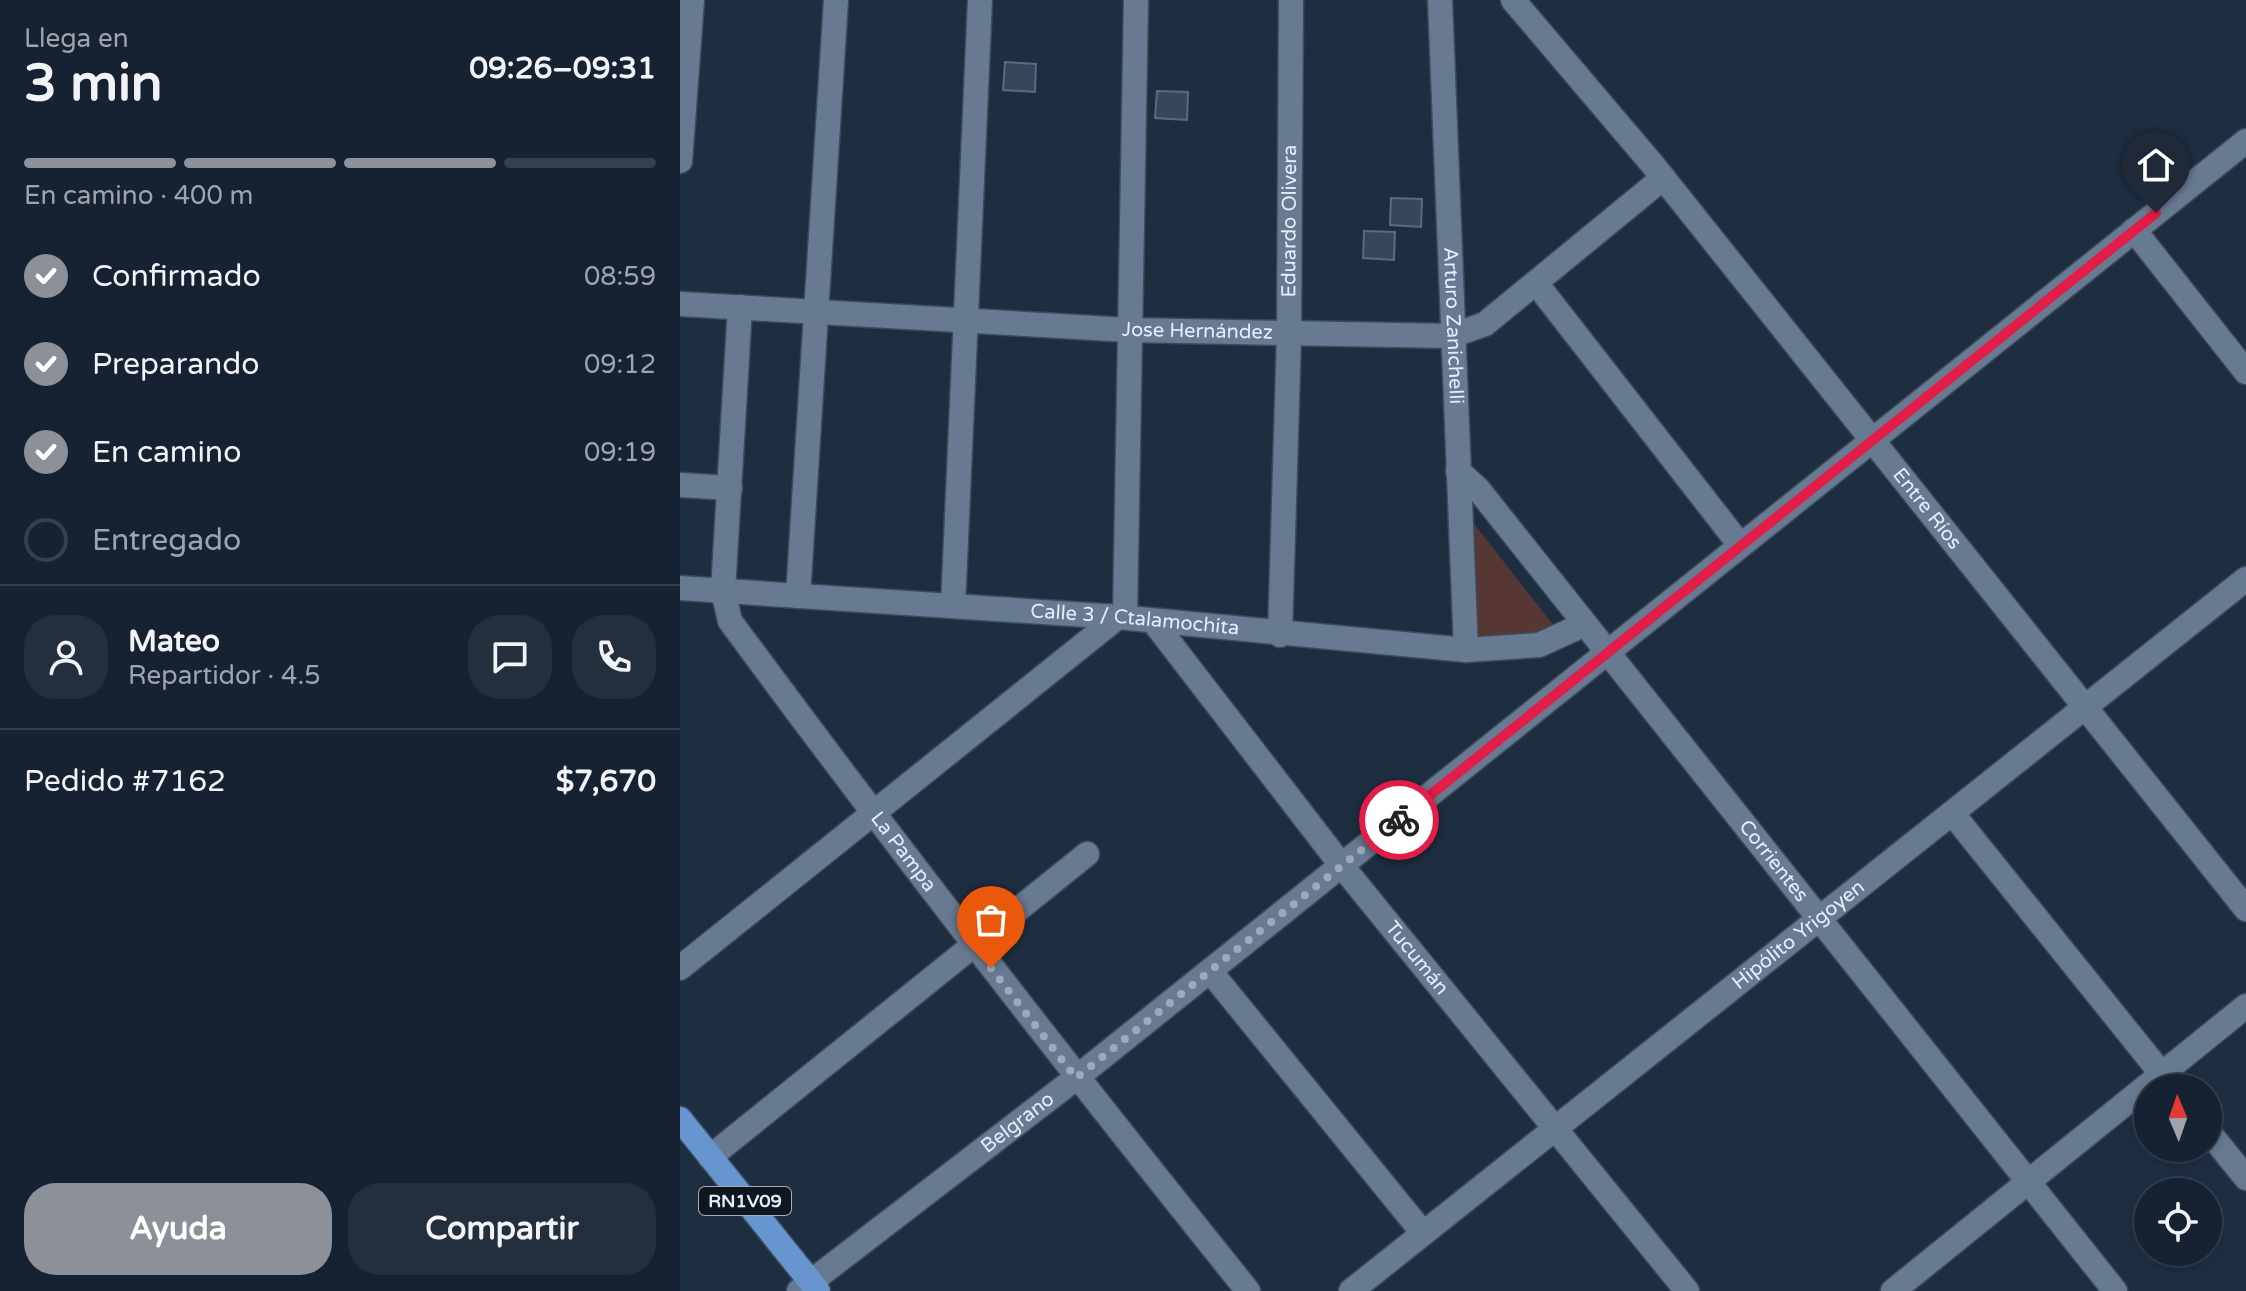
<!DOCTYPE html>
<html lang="es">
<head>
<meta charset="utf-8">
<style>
  body { margin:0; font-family:"Varela Round",sans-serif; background:#232f3d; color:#f1f3f6; height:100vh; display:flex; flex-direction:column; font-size:30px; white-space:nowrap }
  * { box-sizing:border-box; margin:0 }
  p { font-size:26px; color:#9ea4ab }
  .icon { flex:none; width:44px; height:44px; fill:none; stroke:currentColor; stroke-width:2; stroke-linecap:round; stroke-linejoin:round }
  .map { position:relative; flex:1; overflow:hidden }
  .drawer { display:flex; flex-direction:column; background:#162231; width:680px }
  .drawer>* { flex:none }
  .needle { width:52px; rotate:358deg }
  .tools { position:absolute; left:1454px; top:1074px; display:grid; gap:16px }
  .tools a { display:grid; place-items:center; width:88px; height:88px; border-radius:50%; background:#162231; box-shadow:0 4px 12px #0003,0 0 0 2px #353f4d; font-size:40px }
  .pin { position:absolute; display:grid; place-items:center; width:68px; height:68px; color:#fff; margin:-82px -34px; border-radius:50% 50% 50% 0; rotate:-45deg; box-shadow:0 0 8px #0007 }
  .pin .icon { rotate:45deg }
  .courier { position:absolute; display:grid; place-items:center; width:80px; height:80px; margin:-40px; border:6px solid #e11d48; border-radius:50%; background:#fff; color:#222; box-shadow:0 2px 10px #0007 }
  .headline em { font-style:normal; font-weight:700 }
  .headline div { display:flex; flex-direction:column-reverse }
  .headline { display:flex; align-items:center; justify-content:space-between; height:136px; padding:0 24px }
  h1 { font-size:52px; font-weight:700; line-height:60px }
  .bar { display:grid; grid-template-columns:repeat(4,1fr); gap:12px 8px; align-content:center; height:96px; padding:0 24px }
  .bar i { height:10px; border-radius:6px; background:#353f4d }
  .bar .on { background:#8c9099 }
  .bar p { grid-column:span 4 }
  .line { display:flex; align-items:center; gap:20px; padding:0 24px; border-top:2px solid #353f4d }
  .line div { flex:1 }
  .round { display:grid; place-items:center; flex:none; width:84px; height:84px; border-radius:32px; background:#232f3d }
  ol { padding:0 24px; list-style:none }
  li { display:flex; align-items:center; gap:24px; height:88px }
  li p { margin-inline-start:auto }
  li .icon { padding:8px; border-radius:50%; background:#8c9099; color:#fff; stroke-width:4 }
  li:last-child { color:#9ea4ab }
  li i { width:44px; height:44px; border:4px solid #353f4d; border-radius:50% }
  .primary-button { display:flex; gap:16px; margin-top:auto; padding:16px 24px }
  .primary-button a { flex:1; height:92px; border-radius:32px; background:#8c9099; color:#fff; font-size:32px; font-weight:700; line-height:92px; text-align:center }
  .primary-button a+a { background:#232f3d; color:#f1f3f6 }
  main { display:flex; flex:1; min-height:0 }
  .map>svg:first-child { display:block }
</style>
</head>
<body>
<main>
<section class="drawer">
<div class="headline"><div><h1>3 min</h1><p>Llega en</p></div><em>09:26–09:31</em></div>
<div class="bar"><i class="on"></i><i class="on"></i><i class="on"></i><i></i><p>En camino · 400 m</p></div>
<ol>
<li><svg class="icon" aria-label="check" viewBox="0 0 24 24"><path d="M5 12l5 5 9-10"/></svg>Confirmado<p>08:59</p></li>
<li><svg class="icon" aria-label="check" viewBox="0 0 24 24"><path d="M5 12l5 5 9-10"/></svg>Preparando<p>09:12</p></li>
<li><svg class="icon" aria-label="check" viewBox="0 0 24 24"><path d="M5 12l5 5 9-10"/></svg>En camino<p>09:19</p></li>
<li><i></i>Entregado</li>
</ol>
<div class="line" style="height:144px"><a class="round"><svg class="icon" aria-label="person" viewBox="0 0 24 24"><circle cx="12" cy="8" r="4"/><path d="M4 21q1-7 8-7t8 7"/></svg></a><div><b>Mateo</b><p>Repartidor · 4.5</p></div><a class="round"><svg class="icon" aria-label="chat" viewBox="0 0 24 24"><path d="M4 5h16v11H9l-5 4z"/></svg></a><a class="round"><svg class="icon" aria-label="phone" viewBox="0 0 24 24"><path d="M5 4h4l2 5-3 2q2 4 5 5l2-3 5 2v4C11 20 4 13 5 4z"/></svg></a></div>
<div class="line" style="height:104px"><div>Pedido #7162</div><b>$7,670</b></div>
<div class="primary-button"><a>Ayuda</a><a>Compartir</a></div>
</section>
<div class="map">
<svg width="1566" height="1291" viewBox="0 0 1566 1291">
  <rect width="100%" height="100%" fill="#1e2e41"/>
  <path fill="#563733" d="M792,521L881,635L798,641Z"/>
  <g fill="#36465b" stroke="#596b81" stroke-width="2">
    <path d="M325,62L356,64L355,92L323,90Z"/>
    <path d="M477,91L508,92L507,120L475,118Z"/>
    <path d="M711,198L742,199L741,227L710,225Z"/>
    <path d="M684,231L715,232L714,260L683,258Z"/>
  </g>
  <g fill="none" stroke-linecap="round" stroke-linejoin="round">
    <defs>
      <g id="minor">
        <path id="s1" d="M760,0L786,650"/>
        <path id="s2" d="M833,0L973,165L1566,909"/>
        <path d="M0,161L12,0"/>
        <path d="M1454,230L1566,372"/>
        <path d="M856,283L1060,545"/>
        <path id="s3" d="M0,304L449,330L771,336L805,324L983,178"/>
        <path id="s4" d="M60,307L43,591L50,621C218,849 391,1071 568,1291"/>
        <path id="s5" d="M778,471L798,489L1435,1291"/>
        <path d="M0,485L50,488"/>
        <path id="s6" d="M0,588L438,617L786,650L859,645L905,624"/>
        <path d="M118,596L156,0"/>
        <path d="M273,606L300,0"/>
        <path d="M445,617L456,0"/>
        <path id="s7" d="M473,621L662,866L1007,1291"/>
        <path id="s8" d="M600,635L609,335L611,0"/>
        <path d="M1272,813L1493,1088"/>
        <path d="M0,968L438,617"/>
        <path d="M530,971L743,1233"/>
        <path d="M1528,1131L1566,1178"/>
        <path d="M30,1157L407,854"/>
        <path id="s9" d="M119,1291L396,1078L1566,141"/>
        <path id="s10" d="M671,1291L1566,579"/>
        <path d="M1213,1291L1566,1006"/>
      </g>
      <path id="major" d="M0,1119L138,1291"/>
    </defs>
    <use href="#minor" stroke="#3c4a5a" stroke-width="27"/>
    <use href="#major" stroke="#3c4a5a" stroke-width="27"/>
    <use href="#minor" stroke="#687a91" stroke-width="24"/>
    <use href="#major" stroke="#6695cf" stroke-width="24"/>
  </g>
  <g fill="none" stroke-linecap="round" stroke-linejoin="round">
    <path stroke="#9eaab9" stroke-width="8" stroke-dasharray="0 14.4" d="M311,968L396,1078L719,820"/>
    <path stroke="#e11d48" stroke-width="10" d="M719,820L1476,213"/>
  </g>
  <g text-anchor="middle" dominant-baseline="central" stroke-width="6" stroke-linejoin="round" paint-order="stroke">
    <rect fill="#0f161f" stroke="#a3acb8" stroke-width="2" x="19" y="1187" width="92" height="28" rx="6"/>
    <g font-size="18" font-weight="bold" fill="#e3edfa">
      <text x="65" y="1201">RN1V09</text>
    </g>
    <g font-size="20" fill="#e3edfa" stroke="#0f161f">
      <text stroke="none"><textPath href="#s8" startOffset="414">Eduardo Olivera</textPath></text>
      <text stroke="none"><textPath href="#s1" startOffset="326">Arturo Zanichelli</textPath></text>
      <text stroke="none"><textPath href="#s3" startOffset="518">Jose Hernández</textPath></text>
      <text stroke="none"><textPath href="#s2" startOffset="656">Entre Ríos</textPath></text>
      <text stroke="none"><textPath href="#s6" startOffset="456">Calle 3 / Ctalamochita</textPath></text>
      <text stroke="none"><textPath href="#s4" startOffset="604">La Pampa</textPath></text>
      <text stroke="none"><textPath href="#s5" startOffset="502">Corrientes</textPath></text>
      <text stroke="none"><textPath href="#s10" startOffset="572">Hipólito Yrigoyen</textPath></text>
      <text stroke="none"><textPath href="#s7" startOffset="428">Tucumán</textPath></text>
      <text stroke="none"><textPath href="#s9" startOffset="276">Belgrano</textPath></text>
    </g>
  </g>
</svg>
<div class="tools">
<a><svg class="needle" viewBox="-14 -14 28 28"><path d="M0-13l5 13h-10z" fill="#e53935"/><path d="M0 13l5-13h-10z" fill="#9ea4ab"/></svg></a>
<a><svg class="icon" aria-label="locate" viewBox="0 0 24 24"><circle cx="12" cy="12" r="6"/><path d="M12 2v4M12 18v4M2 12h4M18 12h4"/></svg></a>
</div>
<div class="pin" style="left:311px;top:968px;background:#ea580c"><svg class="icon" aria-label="bag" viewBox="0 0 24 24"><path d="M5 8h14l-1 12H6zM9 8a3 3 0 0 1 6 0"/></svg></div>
<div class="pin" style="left:1476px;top:213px;background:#1f2937"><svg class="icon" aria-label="home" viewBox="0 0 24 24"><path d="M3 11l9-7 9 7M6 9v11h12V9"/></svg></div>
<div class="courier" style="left:719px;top:820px"><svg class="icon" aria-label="bike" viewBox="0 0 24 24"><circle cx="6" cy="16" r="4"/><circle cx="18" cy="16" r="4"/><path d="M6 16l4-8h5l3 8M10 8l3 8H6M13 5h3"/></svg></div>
</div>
</main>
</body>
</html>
